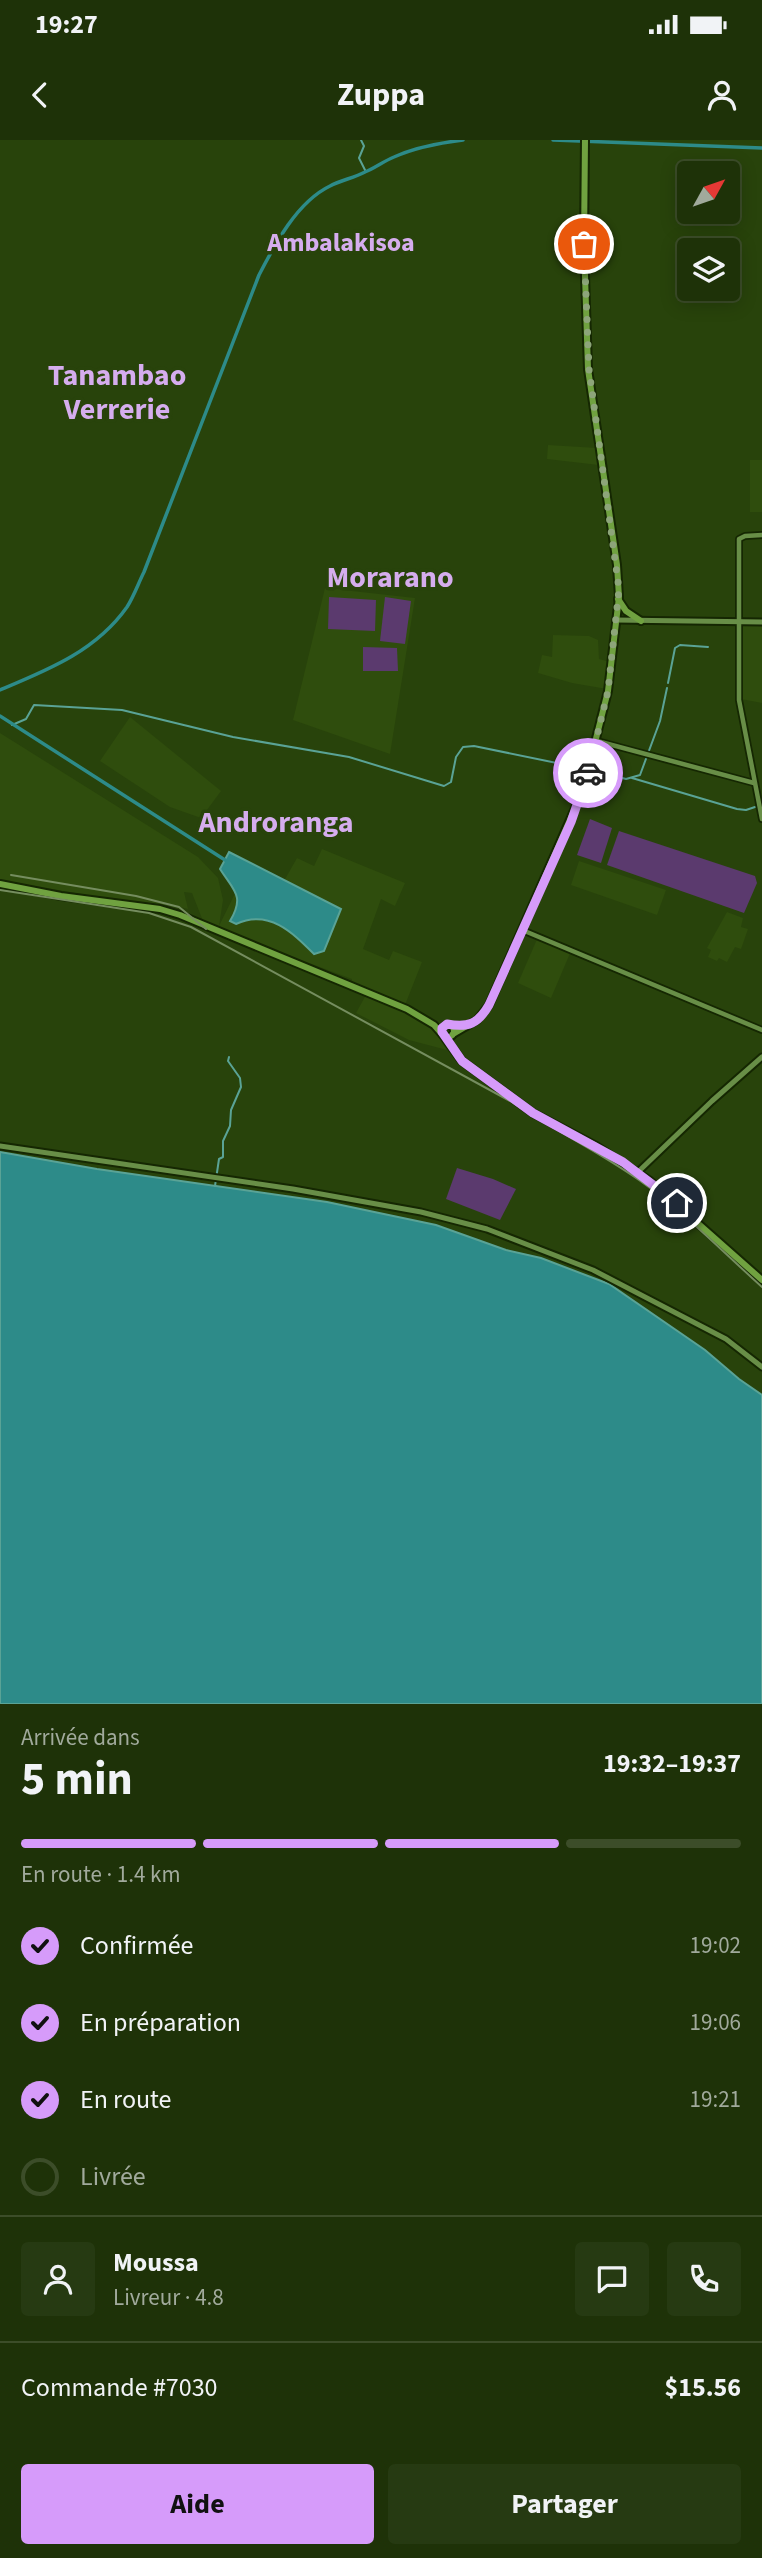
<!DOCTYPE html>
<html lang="fr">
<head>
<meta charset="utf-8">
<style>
  body { margin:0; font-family:"Source Sans 3",sans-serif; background:#263a12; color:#f1f3f6; height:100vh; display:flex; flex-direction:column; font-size:26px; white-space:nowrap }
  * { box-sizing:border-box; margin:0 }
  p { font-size:23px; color:#a1aa9c }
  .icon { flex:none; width:38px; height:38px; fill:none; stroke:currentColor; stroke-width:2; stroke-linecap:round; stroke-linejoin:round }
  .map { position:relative; height:1564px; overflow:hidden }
  .details { display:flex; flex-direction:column; background:#1e3208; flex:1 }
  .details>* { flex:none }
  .needle { width:46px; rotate:50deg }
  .controls { position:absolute; left:677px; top:21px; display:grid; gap:14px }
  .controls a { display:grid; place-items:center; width:63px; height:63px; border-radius:7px; background:#1e3208; box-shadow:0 4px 18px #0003,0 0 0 2px #3c4d29; font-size:35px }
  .pin { position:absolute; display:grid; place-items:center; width:60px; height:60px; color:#fff; margin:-30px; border:4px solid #fff; border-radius:50%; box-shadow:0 2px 7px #0007 }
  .courier { position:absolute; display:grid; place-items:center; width:70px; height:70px; margin:-35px; border:5px solid #d69bfa; border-radius:50%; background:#fff; color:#222; box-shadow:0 2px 9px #0007 }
  .summary em { font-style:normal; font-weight:700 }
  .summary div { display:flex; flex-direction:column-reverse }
  .summary { display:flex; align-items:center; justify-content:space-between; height:119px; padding:0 21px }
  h1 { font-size:46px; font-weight:700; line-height:52px }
  .bar { display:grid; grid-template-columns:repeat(4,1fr); gap:10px 7px; align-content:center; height:84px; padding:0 21px }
  .bar i { height:9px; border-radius:5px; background:#3c4d29 }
  .bar .active { background:#d69bfa }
  .bar p { grid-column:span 4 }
  .line { display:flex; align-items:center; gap:18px; padding:0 21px; border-top:2px solid #3c4d29 }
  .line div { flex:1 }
  .round { display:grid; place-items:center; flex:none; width:74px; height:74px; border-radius:7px; background:#263a12 }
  ol { padding:0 21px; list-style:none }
  li { display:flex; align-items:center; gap:21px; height:77px }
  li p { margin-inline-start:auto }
  li .icon { padding:7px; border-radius:50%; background:#d69bfa; color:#111; stroke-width:4 }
  li:last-child { color:#a1aa9c }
  li i { width:38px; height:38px; border:4px solid #3c4d29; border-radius:50% }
  .action { display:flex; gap:14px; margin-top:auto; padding:14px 21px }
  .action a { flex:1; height:80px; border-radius:7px; background:#d69bfa; color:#111; font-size:28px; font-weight:700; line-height:80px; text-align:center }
  .action a+a { background:#263a12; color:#f1f3f6 }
  .status { display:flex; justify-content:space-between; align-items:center; height:49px; padding:0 35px; background:#1e3208; direction:ltr }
  .status svg { height:19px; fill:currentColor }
  header { display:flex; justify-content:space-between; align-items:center; height:91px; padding:0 21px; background:#1e3208; font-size:32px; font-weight:700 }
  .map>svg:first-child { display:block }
</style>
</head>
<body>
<div class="status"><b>19:27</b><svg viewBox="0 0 49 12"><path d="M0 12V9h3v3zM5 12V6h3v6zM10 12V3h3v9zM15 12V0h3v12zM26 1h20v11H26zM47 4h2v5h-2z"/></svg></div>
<header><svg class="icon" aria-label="back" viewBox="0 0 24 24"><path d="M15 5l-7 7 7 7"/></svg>Zuppa<svg class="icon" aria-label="person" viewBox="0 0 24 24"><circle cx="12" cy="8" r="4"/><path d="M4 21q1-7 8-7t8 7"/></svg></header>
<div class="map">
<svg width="762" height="1564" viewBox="0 0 762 1564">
  <rect width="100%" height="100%" fill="#28430b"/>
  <g fill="#2f4d0d">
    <path d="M548,305L597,308L599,325L547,319Z"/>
    <rect x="750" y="320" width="12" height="52"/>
    <path d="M325,448L415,458L390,614L293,580Z"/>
    <path d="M741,481L762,482V563L741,559Z"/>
    <path d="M553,495L589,496L598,500L599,519L610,522L607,549L572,543L538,533L542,515L552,517Z"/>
    <path d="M130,577L221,651L201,678L170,667L100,621Z"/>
    <path d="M0,593L198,717L218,738L223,760L219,786L250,723L284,741L297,718L314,726L322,709L405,743L395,766L381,759L363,809L389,820L393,811L422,822L405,865L351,844L352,839L207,785L203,781L192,753L184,752L188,769L165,763L164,765L139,764L0,740Z"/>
    <path d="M579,721L666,750L657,775L571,745Z"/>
    <path d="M727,772L743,778L741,787L748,789L741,809L735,807L727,822L719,818L717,821L708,817L711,810L707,808Z"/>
    <path d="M538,797L571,811L551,858L518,843Z"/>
    <path d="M366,855L421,880L433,889L447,910L409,900L356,873Z"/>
  </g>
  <g fill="#5b3a6e">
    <path d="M329,457L376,460L375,491L328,489Z"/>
    <path d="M385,457L411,461L405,504L380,501Z"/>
    <path d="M363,507L397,508L398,531H363Z"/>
    <path d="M590,679L612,688L601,723L577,715Z"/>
    <path d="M619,691L755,736L757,743L744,773L607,725Z"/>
    <path d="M457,1028L493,1039L516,1049L500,1080L446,1059Z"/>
  </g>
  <g fill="#2d8b89" stroke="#5aa396" stroke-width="2">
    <path d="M229,712L341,769L324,811L314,814C292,792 269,769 236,784L230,781C245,756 234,751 220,729Z"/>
    <path d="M0,1012L97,1029L327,1062L436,1085L506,1110L541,1118L609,1144L705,1210L739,1239L762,1255V1564H0Z"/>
  </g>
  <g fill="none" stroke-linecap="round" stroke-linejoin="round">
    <g stroke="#5aa396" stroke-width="2">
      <path d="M361,0L364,6L359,18L366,32"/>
      <path d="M668,543L675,508L680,505L708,507"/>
      <path d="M12,585L26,579L34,565L122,570L233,597L349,617L444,646L451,642L456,617L463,607L474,606L586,629"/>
      <path d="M592,630L626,639L640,635L660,581L667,548"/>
      <path d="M632,638L737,669L746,670L755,667"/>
      <path d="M215,1046L219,1019L223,1017V1001L230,986L231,970L241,947L240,938L228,921L229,917"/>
    </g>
    <g stroke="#2d8b89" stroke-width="3.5">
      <path d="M553,0L762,8"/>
      <path d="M0,550C48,530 96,511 127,467C134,456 138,444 144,432L259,135C275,104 297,62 330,46C341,40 354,38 365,32C375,28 384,21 394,17C416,7 439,3 463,0"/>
      <path d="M0,576L225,720"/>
    </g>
    <defs>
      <g id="tertiary">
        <path d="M762,395L745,396L739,399V560L762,679"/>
        <path d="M597,601L754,643"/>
        <path d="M527,792L762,890"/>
      </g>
      <g id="secondary">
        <path d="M616,480L762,482"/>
        <path d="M0,1006L293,1049L421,1072L487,1089L593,1130L726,1199L762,1227"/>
        <path d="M638,1032L712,961L762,917"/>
      </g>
      <g id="primary">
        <path d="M618,459L626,471L641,481"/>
        <path d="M0,744L61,756L160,769L180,775L407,869L434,885L442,894"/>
        <circle cx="448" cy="891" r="6"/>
        <path d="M453,894L477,880L489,865L583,650L608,551L619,457L617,425L588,229L584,104L585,0"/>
        <path d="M443,895L462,921L533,973L596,1006L650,1041L762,1140"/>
      </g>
    </defs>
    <use href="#tertiary" stroke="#152702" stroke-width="8"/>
    <use href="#secondary" stroke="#152702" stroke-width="9"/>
    <use href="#primary" stroke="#152702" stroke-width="10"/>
    <use href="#tertiary" stroke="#688e47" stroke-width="4.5"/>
    <use href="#secondary" stroke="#688e47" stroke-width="5"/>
    <use href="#primary" stroke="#70a240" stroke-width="6"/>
    <g stroke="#758d5f" stroke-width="2">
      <path d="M11,735L136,756L179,767L206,789"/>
      <path d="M0,750L149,773L191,787L510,961C552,989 598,1011 639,1040C683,1071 722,1111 762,1147"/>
    </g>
  </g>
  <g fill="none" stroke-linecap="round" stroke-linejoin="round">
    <path stroke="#8da57a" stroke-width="7" stroke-dasharray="0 12.6" d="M584,104L589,229L619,449L608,551L588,633"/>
    <path stroke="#d69bfa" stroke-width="9" d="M588,633L571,682L489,865C478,884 468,888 447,884L442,888V892L462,921L533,973L623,1022L677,1063"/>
  </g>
  <g text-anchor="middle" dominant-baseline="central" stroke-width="7" stroke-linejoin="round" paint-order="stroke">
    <g font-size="26" font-weight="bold" fill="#d5adee" stroke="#28430b">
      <text x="341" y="102">Ambalakisoa</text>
    </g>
    <g font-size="30" font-weight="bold" fill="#d5adee" stroke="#28430b">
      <text x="117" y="235">Tanambao<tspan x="117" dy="34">Verrerie</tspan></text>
      <text x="390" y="437">Morarano</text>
      <text x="276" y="682">Androranga</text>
    </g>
  </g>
</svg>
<div class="controls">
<a><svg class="needle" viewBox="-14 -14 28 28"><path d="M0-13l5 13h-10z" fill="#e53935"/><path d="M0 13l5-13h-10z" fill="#a1aa9c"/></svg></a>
<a><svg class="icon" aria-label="layers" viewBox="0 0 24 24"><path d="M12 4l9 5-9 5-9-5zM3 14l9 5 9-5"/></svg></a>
</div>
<div class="pin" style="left:584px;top:104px;background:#ea580c"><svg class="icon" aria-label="bag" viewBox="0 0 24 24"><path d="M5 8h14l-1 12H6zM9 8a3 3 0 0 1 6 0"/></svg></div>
<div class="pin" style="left:677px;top:1063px;background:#1f2937"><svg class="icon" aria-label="home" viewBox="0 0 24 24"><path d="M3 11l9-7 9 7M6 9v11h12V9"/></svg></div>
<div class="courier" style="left:588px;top:633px"><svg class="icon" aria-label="car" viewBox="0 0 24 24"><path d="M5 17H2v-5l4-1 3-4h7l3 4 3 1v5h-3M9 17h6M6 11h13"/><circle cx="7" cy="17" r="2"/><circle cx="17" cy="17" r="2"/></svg></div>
</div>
<section class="details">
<div class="summary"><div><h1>5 min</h1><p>Arrivée dans</p></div><em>19:32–19:37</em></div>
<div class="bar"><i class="active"></i><i class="active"></i><i class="active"></i><i></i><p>En route · 1.4 km</p></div>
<ol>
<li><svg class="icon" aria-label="check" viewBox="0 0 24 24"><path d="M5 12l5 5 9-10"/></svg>Confirmée<p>19:02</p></li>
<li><svg class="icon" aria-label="check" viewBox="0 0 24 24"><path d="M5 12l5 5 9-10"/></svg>En préparation<p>19:06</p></li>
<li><svg class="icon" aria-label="check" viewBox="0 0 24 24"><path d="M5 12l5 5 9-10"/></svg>En route<p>19:21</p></li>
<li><i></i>Livrée</li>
</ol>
<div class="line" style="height:126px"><a class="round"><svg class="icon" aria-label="person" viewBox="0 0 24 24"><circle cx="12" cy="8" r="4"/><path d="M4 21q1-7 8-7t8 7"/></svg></a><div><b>Moussa</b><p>Livreur · 4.8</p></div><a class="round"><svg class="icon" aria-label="chat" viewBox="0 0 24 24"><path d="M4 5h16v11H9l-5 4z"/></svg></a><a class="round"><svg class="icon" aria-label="phone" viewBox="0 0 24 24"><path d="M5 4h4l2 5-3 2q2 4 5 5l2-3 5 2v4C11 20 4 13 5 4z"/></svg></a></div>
<div class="line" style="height:91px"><div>Commande #7030</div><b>$15.56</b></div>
<div class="action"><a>Aide</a><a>Partager</a></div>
</section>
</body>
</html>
